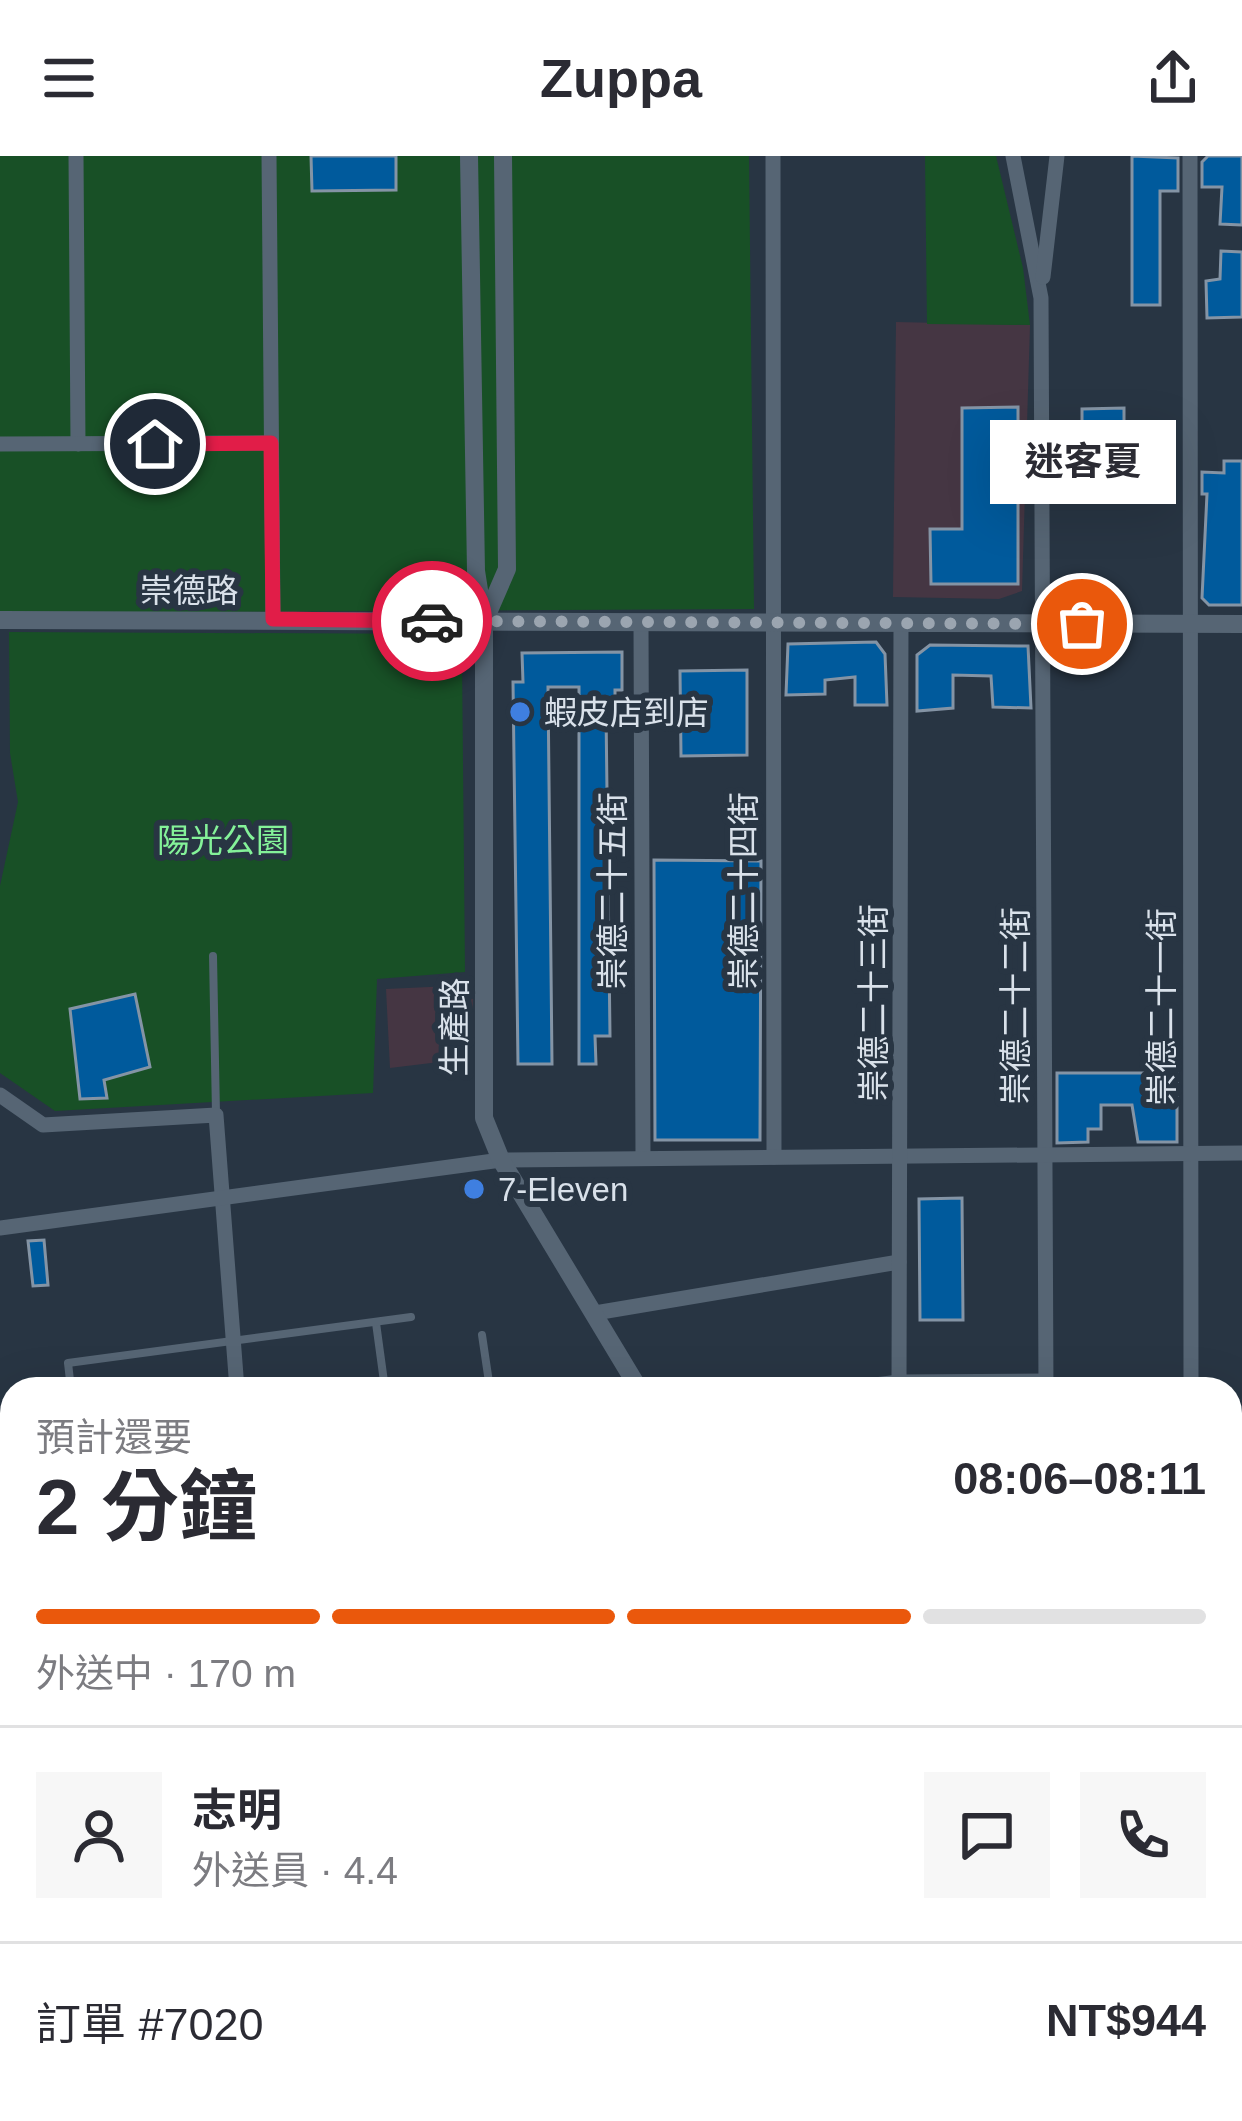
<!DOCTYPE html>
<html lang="zh-TW">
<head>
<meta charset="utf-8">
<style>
  body { margin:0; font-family:Helvetica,"Noto Sans TC",sans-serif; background:#f7f7f7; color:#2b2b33; height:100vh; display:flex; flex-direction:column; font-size:45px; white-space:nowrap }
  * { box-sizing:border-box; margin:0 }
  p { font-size:39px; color:#7c7c81 }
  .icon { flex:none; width:66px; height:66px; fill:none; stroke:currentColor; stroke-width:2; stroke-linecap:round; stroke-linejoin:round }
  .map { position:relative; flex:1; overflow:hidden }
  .panel { position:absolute; left:0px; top:1221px; width:1242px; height:744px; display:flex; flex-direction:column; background:#fff; border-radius:36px 36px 0 0; box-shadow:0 12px 48px #0002 }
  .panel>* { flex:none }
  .pin { position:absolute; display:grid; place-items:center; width:102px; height:102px; color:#fff; margin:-51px; border:6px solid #fff; border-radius:50%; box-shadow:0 3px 12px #0007 }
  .courier { position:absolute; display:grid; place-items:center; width:120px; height:120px; margin:-60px; border:9px solid #e11d48; border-radius:50%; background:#fff; color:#222; box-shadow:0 3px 15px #0007 }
  .bubble { position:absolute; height:84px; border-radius:0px; background:#fff; box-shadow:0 12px 48px #0002; font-size:39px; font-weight:700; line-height:84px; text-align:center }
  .headline em { font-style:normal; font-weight:700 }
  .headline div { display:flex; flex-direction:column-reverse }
  .headline { display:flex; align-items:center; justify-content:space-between; height:204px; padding:0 36px }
  h1 { font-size:78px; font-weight:700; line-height:90px }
  .bar { display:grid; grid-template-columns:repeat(4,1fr); gap:18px 12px; align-content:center; height:144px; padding:0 36px }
  .bar i { height:15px; border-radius:9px; background:#e1e1e2 }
  .bar .current { background:#ea580c }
  .bar p { grid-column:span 4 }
  .line { display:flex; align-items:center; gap:30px; padding:0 36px; border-top:3px solid #e1e1e2 }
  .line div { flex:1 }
  .round { display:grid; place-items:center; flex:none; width:126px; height:126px; border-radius:0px; background:#f7f7f7 }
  header { display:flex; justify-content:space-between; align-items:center; height:156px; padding:0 36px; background:#fff; font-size:54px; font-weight:700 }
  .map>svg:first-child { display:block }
</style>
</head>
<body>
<header><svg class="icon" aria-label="menu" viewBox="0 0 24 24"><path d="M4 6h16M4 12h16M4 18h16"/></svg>Zuppa<svg class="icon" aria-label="share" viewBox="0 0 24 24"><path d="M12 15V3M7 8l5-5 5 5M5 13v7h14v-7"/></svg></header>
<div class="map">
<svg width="1242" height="1965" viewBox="0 0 1242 1965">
  <rect width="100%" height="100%" fill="#283543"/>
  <g fill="#453643">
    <path d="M896,166L1030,169L1022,435L999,443L893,441Z"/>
    <path d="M473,829L472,902L390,912L386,833Z"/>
  </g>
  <g fill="#185026">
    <path d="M0,0H749L754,453L0,457Z"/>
    <path d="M925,0H996L1023,112L1030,169L927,168Z"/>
    <path d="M9,476L448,478L462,503L465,816L377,823L373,937L55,955L0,917V730L18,646L10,597Z"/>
    <path d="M0,1483H12V1551L0,1552Z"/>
  </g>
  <g fill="#005a9c" stroke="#8494a5" stroke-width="3">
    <path d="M311,0H396V34L312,35Z"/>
    <path d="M1132,0L1178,2V35H1160V149H1132Z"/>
    <path d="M1208,0H1242V69L1220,68L1222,31H1202V6Z"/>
    <path d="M1221,95L1242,96V161L1207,162L1206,125L1220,123Z"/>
    <path d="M1018,251V428H931L930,373H962V252Z"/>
    <path d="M1124,252V325L1082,326V253Z"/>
    <path d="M1224,305H1242V449H1209L1202,442L1207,338H1202V316L1224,317Z"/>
    <path d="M876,486L885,498L887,549H855V521L825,524V538L786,539L788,488Z"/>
    <path d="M930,489L1028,490L1031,552L993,551L991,520L953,519V552L917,555V499Z"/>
    <path d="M622,496V534H615V555H606L610,880H595L596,908H579V531H548L552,908H518L513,526H523L522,497Z"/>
    <path d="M747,514V599L681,600L680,515Z"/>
    <path d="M654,704L761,705L760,984H655Z"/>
    <path d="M135,838L150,911L104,924L107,942L80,943L70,853Z"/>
    <path d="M1057,917H1177V986H1138L1132,949H1101V973H1088V986L1057,987Z"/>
    <path d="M962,1042L963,1164H920L919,1043Z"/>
    <path d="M44,1084L48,1129L33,1130L28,1085Z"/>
  </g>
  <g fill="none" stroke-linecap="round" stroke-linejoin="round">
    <g stroke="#566574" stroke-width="8">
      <path d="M213,800L216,958"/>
      <path d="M376,1167L385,1233"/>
      <path d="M482,1179L490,1233"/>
      <path d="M71,1233L68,1207L411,1161"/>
      <path d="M0,1436H12"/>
      <path d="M500,1953L502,1965"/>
      <path d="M638,1965L658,1953"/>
    </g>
    <g stroke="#566574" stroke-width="15">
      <path d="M76,0L78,288"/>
      <path d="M269,0L273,463"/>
      <path d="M773,0L774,1001"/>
      <path d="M1013,0L1041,142L1046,1233"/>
      <path d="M1190,0L1191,1233"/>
      <path d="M1043,121L1057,0"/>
      <path d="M0,288L271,287"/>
      <path d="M641,469L643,1002"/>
      <path d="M0,939L43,969L216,959L237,1233"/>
      <path d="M0,1072L501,1004L1242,997"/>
      <path d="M595,1157L899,1106"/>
      <path d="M899,1226L901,468"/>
      <path d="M843,1233L899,1226L1046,1225"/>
      <path d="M1230,1465L1242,1481"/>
      <path d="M1230,1510L1242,1501"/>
      <path d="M0,1569L12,1568"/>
      <path d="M0,1704H12"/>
      <path d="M0,1931H12"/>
      <path d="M77,1953L84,1965"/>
      <path d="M102,1953V1965"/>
      <path d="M589,1953L597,1965"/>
      <path d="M627,1953L635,1965"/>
      <path d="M1009,1953L1015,1965"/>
      <path d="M1184,1953L1194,1965"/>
      <path d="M208,1965L221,1958L272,1953"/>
      <path d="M351,1965L354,1953"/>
      <path d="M1125,1965L1141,1953"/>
    </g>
    <g stroke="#566574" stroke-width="18">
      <path d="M469,0L476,415L484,466V962L501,1004L639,1233"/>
      <path d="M0,464L1242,468"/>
      <path d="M484,466L507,413L503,0"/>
      <path d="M1230,1686L1242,1676"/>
      <path d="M1230,1840L1242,1847"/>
      <path d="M873,1965L888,1953"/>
    </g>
  </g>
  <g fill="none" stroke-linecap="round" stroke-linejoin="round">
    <path stroke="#9ba5b0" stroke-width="12" stroke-dasharray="0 21.6" d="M432,465L1082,468"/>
    <path stroke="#e11d48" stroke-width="15" d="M155,288L271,287L273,463L432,465"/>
  </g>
  <g fill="#3f7fe0" stroke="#283543" stroke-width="4.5">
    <circle cx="520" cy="556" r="12"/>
    <circle cx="474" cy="1033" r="12"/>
  </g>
  <g text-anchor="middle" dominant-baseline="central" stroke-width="12" stroke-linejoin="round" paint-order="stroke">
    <g font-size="33" fill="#d9e1ea" stroke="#283543">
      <text x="189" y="434">崇德路</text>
      <text transform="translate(612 735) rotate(-90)">崇德二十五街</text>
      <text transform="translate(743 735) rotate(-90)">崇德二十四街</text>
      <text transform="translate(873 847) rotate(-90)">崇德二十三街</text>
      <text transform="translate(1015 850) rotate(-90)">崇德二十二街</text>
      <text transform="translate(1161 851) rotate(-90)">崇德二十一街</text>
      <text transform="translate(454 871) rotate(-90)">生產路</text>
    </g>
    <g font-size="33" fill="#d9e1ea" stroke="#283543" text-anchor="start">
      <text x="544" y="556">蝦皮店到店</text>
      <text x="498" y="1033">7-Eleven</text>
    </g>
    <g font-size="33" fill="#84f299" stroke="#283543">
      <text x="223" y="684">陽光公園</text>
    </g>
  </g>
</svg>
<div class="pin" style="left:1082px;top:468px;background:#ea580c"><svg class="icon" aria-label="bag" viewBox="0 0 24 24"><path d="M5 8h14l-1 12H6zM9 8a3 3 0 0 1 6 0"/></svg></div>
<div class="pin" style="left:155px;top:288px;background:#1f2937"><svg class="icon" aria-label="home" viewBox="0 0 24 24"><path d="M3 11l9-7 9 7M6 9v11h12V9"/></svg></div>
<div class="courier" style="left:432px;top:465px"><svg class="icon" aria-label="car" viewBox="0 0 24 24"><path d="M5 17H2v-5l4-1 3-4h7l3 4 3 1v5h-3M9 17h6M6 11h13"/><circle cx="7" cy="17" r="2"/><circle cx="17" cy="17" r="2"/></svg></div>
<div class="bubble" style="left:990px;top:264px;width:186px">迷客夏</div>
<section class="panel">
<div class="headline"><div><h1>2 分鐘</h1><p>預計還要</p></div><em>08:06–08:11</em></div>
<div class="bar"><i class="current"></i><i class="current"></i><i class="current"></i><i></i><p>外送中 · 170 m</p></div>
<div class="line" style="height:216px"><a class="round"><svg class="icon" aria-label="person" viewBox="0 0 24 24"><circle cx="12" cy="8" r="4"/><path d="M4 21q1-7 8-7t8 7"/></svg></a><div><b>志明</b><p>外送員 · 4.4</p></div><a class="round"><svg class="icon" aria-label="chat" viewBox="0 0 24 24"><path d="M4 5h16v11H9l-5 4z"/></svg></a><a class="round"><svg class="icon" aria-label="phone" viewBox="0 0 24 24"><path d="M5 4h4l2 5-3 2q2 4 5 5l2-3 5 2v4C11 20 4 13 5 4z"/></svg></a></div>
<div class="line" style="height:156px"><div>訂單 #7020</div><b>NT$944</b></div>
</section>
</div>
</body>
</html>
